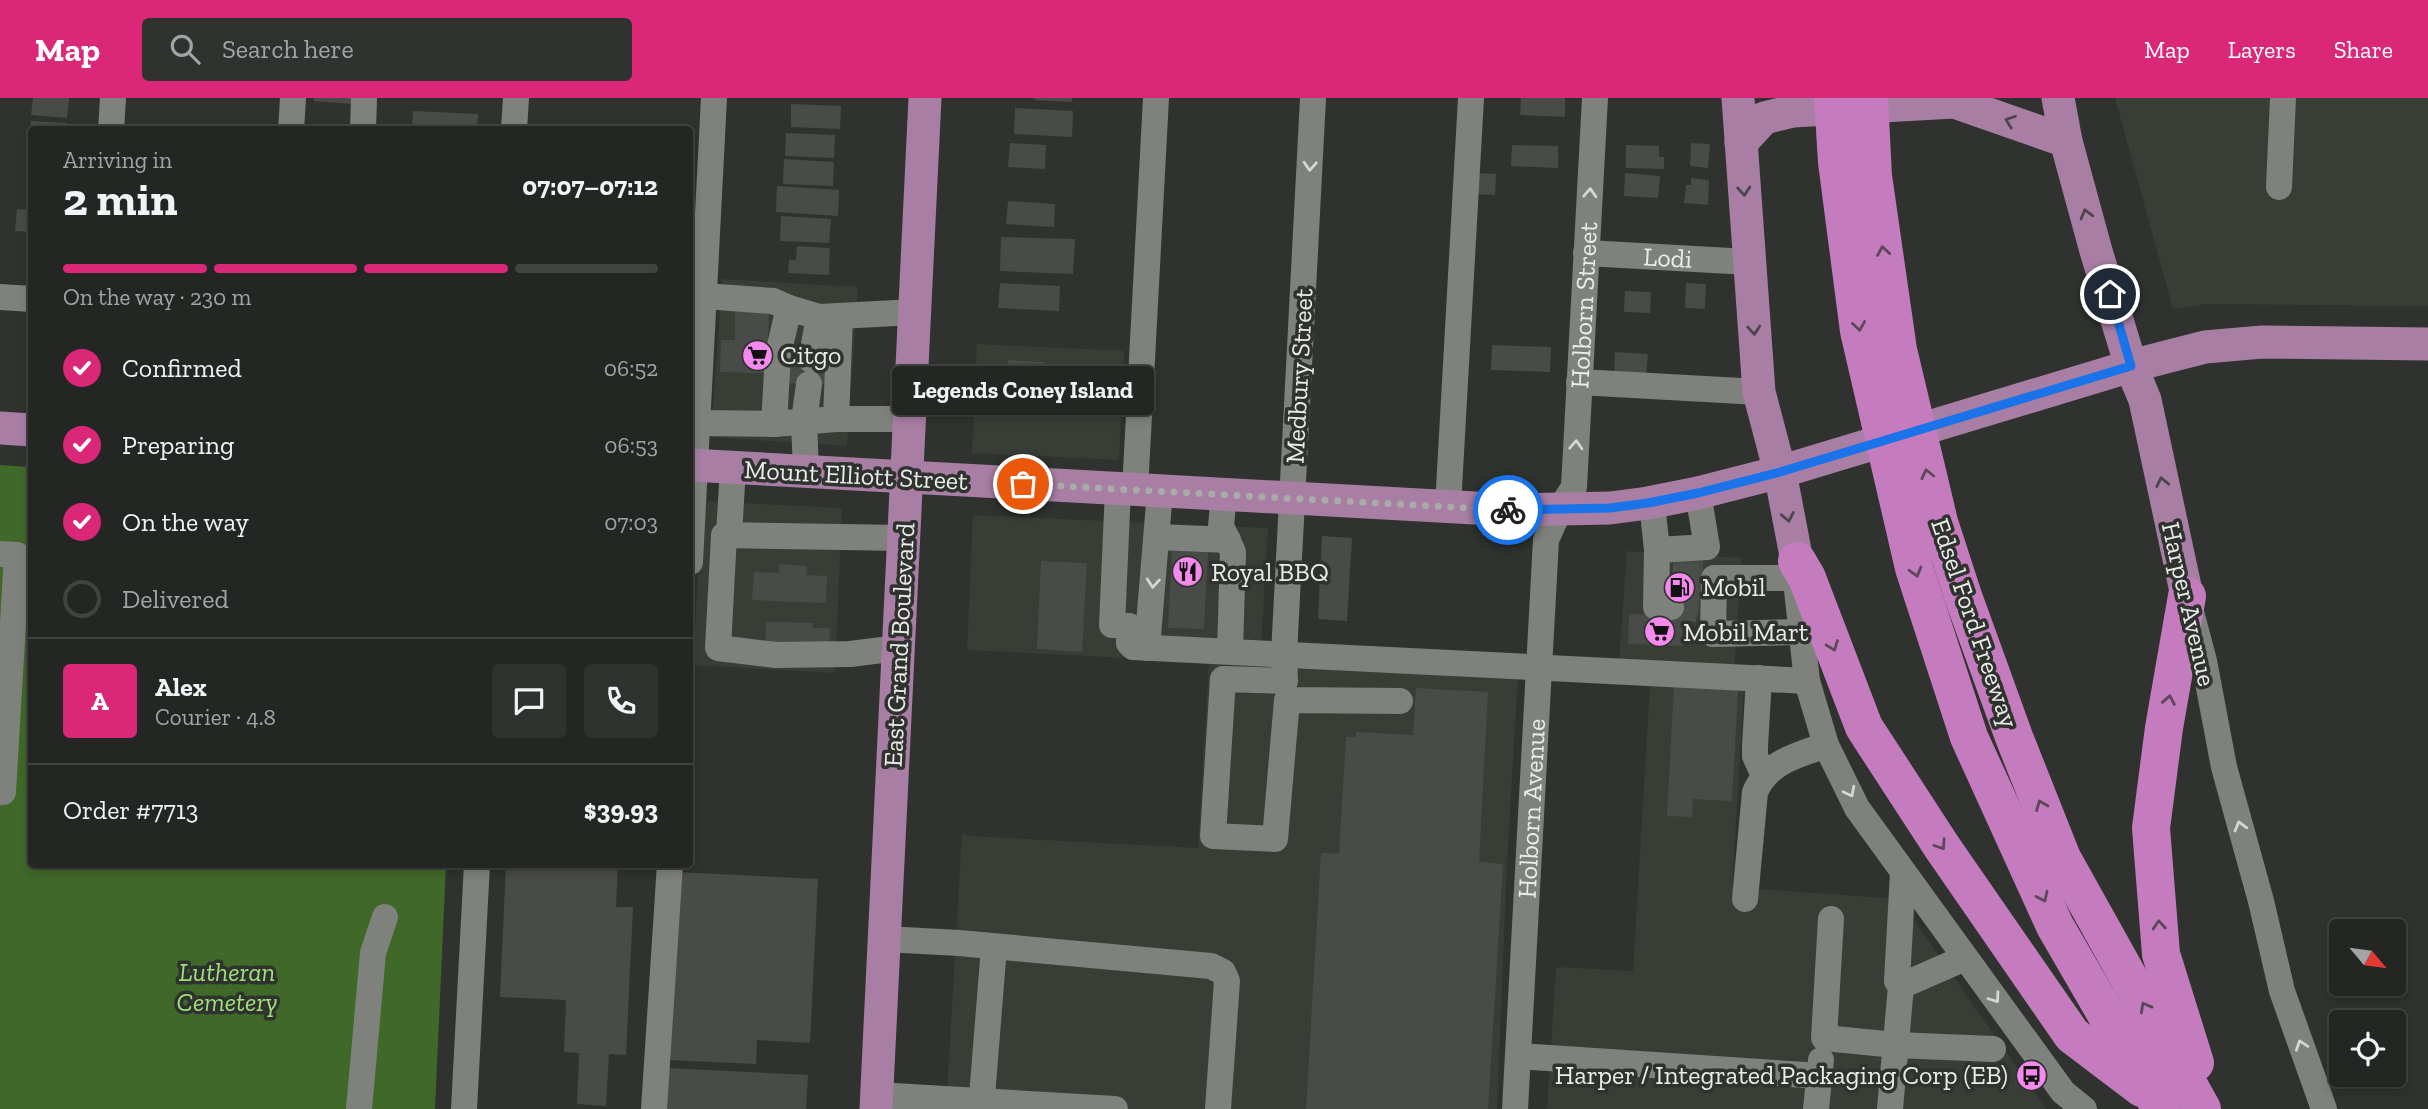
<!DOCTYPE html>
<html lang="en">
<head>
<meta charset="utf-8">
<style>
  body { margin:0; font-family:"Zilla Slab",serif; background:#2f322f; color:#f1f3f6; height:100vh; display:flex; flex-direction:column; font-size:26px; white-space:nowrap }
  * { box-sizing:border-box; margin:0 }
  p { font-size:23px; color:#a3a5a5 }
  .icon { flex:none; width:38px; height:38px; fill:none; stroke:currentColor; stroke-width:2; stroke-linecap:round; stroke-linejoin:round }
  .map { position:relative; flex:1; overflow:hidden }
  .details { position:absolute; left:28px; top:28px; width:665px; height:742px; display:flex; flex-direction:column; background:#232622; border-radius:7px; box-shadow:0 4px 10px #0003,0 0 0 2px #404340 }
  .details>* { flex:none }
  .needle { width:46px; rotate:119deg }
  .controls { position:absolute; left:2329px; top:821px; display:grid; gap:14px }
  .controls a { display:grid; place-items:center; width:77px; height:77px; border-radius:7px; background:#232622; box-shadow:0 4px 10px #0003,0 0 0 2px #404340; font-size:35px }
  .pin { position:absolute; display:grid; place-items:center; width:60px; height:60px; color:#fff; margin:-30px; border:4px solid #fff; border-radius:50%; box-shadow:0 2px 7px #0007 }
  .courier { position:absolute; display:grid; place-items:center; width:70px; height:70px; margin:-35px; border:5px solid #1a73e8; border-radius:50%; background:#fff; color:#222; box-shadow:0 2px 9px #0007 }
  .bubble { position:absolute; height:49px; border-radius:7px; background:#232622; box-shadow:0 4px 10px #0003,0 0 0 2px #404340; font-size:23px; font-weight:700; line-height:49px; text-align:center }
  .overview em { font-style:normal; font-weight:700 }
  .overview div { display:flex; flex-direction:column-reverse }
  .overview { display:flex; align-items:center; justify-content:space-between; height:119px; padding:0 35px }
  h1 { font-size:46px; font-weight:700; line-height:52px }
  .bar { display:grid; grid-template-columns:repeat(4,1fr); gap:10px 7px; align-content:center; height:84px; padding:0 35px }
  .bar i { height:9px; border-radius:5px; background:#404340 }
  .bar .selected { background:#db2777 }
  .bar p { grid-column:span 4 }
  .line { display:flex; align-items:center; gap:18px; padding:0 35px; border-top:2px solid #404340 }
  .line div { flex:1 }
  .round { display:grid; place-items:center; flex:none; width:74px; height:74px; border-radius:7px; background:#2f322f }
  ol { padding:0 35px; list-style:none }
  li { display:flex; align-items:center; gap:21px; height:77px }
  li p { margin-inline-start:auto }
  li .icon { padding:7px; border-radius:50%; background:#db2777; color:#fff; stroke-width:4 }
  li:last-child { color:#a3a5a5 }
  li i { width:38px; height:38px; border:4px solid #404340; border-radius:50% }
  header { display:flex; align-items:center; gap:42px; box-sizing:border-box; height:98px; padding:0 35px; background:#db2777; color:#fff }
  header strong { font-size:33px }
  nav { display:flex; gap:38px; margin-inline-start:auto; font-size:24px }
  .search { width:490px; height:63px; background:#2f322f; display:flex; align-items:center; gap:18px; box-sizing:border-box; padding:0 24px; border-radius:7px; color:#a3a5a5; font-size:26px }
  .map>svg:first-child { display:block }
</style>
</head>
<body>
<header>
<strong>Map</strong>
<div class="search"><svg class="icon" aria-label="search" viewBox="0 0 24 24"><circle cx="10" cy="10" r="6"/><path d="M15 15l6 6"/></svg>Search here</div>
<nav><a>Map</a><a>Layers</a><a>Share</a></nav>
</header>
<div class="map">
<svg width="2428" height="1011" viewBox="0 0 2428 1011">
  <rect width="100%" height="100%" fill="#2f322e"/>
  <g fill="#383e36">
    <path d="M2115,0H2428V208L2207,206L2173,211Z"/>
    <path d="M722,181L858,189L847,348L711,339Z"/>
    <path d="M977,246L1124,253L1119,362L972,355Z"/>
    <path d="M702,403L842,410L835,575L693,567Z"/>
    <path d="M973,417L1268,430L1260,566L1518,577L1507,766L1497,1011H946L962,736L969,738L1198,750L1209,564L967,552Z"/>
    <path d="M1627,453L1742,460L1734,571L1619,563Z"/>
    <path d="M1650,586L1744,591L1732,789L1899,801L2046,1011H1547L1556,869L1633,873Z"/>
  </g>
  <path fill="#406828" d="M0,367L31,369L32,766L446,767L435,1011H0Z"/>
  <g fill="#494b48">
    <path d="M33,0H69L67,20L31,17Z"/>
    <path d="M314,0H354L353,6L314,3Z"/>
    <path d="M1035,0H1072V4L1035,2Z"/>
    <path d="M1521,0H1565V19L1520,17Z"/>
    <path d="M791,6L841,8L840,31L791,29Z"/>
    <path d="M1015,10L1073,13L1072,39L1014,36Z"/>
    <path d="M413,13L478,16L477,32H419V28H412Z"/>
    <path d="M31,23L67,25L66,32H30Z"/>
    <path d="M786,35L835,37L834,60L785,58Z"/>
    <path d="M1010,45L1046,47L1045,71L1008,69Z"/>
    <path d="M1691,45L1710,46L1708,70L1690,68Z"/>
    <path d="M1512,47L1558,48V70L1511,68Z"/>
    <path d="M1626,47L1659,48V59H1664V71L1626,70Z"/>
    <path d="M784,61L834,64L833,88L783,86Z"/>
    <path d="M1474,75L1496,76L1495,97L1473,96Z"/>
    <path d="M1625,75L1660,78L1658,100L1624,98Z"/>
    <path d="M1691,80L1709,82L1708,107L1684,105L1686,87H1691Z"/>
    <path d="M777,88L839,92L838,118L776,114Z"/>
    <path d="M1008,103L1055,106L1054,129L1006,126Z"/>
    <path d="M17,111L32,112V134L15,133Z"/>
    <path d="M781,118L831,121L829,145L780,143Z"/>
    <path d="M1001,139L1075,141L1073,176L1000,173Z"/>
    <path d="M797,148L830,150L829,177L788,175L789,162H796Z"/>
    <path d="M1000,185L1060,188L1059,213L998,210Z"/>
    <path d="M1686,185L1706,186L1705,211L1685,210Z"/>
    <path d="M1625,193L1651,194L1650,215L1624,214Z"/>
    <path d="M735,208L769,209L767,275L720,274L721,242H735Z"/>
    <path d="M1492,247L1551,249L1550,274L1491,272Z"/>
    <path d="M1615,254L1648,256L1646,278L1614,276Z"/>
    <path d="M781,262L828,263V286L780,285Z"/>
    <path d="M1008,262L1044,264L1042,315L1006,314Z"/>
    <path d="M1322,438L1352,440L1347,523L1318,521Z"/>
    <path d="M1172,453L1208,454L1204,531L1168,530Z"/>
    <path d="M1674,457L1704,460L1698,517L1669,515Z"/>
    <path d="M1041,463L1087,465L1082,554L1037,551Z"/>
    <path d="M779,466L807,468L806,477L827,478L826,505L752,502L754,474L779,475Z"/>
    <path d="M1629,516L1685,519L1684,527H1693L1692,546L1683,545V548L1628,546Z"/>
    <path d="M766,524L813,525V530H830L829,551L765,549Z"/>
    <path d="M1674,588L1738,591L1732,703L1693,701L1692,719L1667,718Z"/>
    <path d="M1416,590L1488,594L1479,764L1503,766L1488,1011H1306L1321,755L1339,756L1346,639H1356V634L1413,637Z"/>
    <path d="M506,766H618L616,809H633L626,957L609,956L606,1008L577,1006L579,955L564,954L566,902L500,899Z"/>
    <path d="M677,774L818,781L810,945L757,942L756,966L668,962Z"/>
    <path d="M667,970L808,977L806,1011H665Z"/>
  </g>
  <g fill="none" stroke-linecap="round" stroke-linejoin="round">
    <g stroke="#4b4e4a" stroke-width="26" stroke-dasharray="26 13" stroke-linecap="butt">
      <path d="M1673,479H1702"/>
      <path d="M1671,509L1698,511"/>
    </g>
    <g stroke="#7e817c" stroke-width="26">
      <path d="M1313,0L1284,556L1285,583L1223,581L1213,738L1275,741L1287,602L1400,603"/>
      <path d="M111,32L113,0"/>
      <path d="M291,32L293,0"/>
      <path d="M363,32L364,0"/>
      <path d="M514,32L516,0"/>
      <path d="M2279,89L2283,0"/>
      <path id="s1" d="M1586,155L1749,164"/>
      <path d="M704,198L773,203L789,210"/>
      <path d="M0,199L32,201"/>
      <path d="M811,262L819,219"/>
      <path d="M1579,284L1759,294"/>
      <path d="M836,321L840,218"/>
      <path d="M909,321H836L774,326L778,256L789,210L819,219L915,214"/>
      <path d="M698,325L774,326"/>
      <path d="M806,374L804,323L809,286"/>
      <path d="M1118,391L1112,527L1129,528V545L1133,549L1807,583"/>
      <path d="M1135,392L1156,0"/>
      <path d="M1224,396L1221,428L1233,454L1230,553"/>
      <path d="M1652,405L1657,452L1707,449L1698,395"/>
      <path d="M1448,408L1471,0"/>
      <path d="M729,437L733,370"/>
      <path d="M1157,439L1228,442"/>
      <path d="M1657,452L1656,509H1671"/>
      <path d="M0,456L17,457L3,694H0"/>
      <path d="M690,464L714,0"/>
      <path d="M1795,480H1714L1713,536L1803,534"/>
      <path d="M1796,483L1807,583L1826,647L1857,710L2063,994L2084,1011"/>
      <path d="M2190,510L2204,563L2224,669L2261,803L2282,893L2324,1011"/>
      <path d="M898,550L850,556L776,557L718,550L724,437L904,440"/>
      <path d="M1147,550L1160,393"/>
      <path d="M1759,580L1755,648V658L1764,678"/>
      <path d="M1903,774L1897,883L1901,888L1965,860"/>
      <path d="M1745,801L1755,694C1769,663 1796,658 1826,647"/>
      <path d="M1831,821L1824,940L1896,947L1993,951"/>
      <path d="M885,841L959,845L1211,868L1223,874L1227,883L1218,1011"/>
      <path d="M1518,958L1820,978"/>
      <path d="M877,997L1115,1011"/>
      <path d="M359,1011L373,855L385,819"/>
      <path d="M464,1011L477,766"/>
      <path d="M654,1011L670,766"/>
      <path d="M981,1011L994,849"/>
      <path id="s2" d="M1515,1011L1546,442L1560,411L1574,389L1595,0"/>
      <path d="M1816,1011L1821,962"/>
      <path d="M1890,1011L1901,888"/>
    </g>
    <g stroke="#a87ea4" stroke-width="33">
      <path d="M1738,0L1759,294L1780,374L1797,463"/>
      <path d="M2058,0L2066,43L2096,153L2131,268L2145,302L2187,498"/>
      <path d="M1741,45L1764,20L1793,13L1954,4L2066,43"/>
      <path d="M0,330L32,332"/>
      <path d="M690,367L1511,412L1610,410L1648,405L1698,395L1780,374L2131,268L2205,249L2262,244L2428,246"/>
      <path d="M876,1011L925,0"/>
    </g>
    <g stroke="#c47cbe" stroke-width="38">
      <path d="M1833,0L1837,64L1859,233L1914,470L1969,639L2055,828L2161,1011"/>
      <path d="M1869,0L1873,78L1898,252L1939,424L1963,498L2014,639L2062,760L2202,1011"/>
      <path d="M1797,463L1807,480L1864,629L1942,749L2072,937L2142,990"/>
      <path d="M2187,498L2164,630L2151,730L2161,856L2195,965"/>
    </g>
  </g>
  <defs><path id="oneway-chevron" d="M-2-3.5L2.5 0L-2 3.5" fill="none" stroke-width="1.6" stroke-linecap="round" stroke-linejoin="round" transform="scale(1.75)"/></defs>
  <g stroke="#4d454c">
    <use href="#oneway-chevron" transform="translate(2010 23) rotate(-160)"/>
    <use href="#oneway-chevron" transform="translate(1744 93) rotate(86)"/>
    <use href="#oneway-chevron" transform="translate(2086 116) rotate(-105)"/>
    <use href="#oneway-chevron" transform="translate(1754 232) rotate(86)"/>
    <use href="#oneway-chevron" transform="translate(2162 384) rotate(-102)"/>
    <use href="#oneway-chevron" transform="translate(1788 419) rotate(79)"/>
  </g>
  <g stroke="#d4d7d4">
    <use href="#oneway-chevron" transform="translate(1310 68) rotate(93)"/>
    <use href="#oneway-chevron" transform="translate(1590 95) rotate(-87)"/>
    <use href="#oneway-chevron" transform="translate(1576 347) rotate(-87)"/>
    <use href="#oneway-chevron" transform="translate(1153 485) rotate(95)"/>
    <use href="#oneway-chevron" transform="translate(1850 694) rotate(63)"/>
    <use href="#oneway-chevron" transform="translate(2240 728) rotate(-105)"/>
    <use href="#oneway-chevron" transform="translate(1995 900) rotate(54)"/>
    <use href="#oneway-chevron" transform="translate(2301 947) rotate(-109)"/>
  </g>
  <g stroke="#5c4859">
    <use href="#oneway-chevron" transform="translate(1883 153) rotate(-99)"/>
    <use href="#oneway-chevron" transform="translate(1859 228) rotate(81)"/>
    <use href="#oneway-chevron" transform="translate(1927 376) rotate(-103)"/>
    <use href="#oneway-chevron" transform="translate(1916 474) rotate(74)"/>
    <use href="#oneway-chevron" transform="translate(1833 548) rotate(69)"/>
    <use href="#oneway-chevron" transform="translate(2169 602) rotate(-80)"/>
    <use href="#oneway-chevron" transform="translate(2041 707) rotate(-112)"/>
    <use href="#oneway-chevron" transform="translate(1941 747) rotate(56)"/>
    <use href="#oneway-chevron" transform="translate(2043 799) rotate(65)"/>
    <use href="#oneway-chevron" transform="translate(2159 827) rotate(-95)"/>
    <use href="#oneway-chevron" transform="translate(2145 909) rotate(-119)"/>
  </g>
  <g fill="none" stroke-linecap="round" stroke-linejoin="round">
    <path stroke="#a9aba8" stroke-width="7" stroke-dasharray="0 12.6" d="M1023,386L1508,412"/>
    <path stroke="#1a73e8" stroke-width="9" d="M1508,412L1610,410L1648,405L1698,395L1780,374L2131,268L2110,196"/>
  </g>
  <defs>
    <symbol id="supermarket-disc" viewBox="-11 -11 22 22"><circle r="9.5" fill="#f589ee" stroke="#2f322e"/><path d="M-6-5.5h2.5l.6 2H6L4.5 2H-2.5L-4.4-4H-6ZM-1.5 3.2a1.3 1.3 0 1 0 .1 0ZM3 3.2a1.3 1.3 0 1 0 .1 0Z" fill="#111"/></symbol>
    <symbol id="restaurant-disc" viewBox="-11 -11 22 22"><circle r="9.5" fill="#f589ee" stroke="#2f322e"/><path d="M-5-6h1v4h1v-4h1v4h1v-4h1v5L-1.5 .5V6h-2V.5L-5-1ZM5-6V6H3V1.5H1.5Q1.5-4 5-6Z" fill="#111"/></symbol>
    <symbol id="fuel-disc" viewBox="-11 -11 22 22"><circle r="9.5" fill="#f589ee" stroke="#2f322e"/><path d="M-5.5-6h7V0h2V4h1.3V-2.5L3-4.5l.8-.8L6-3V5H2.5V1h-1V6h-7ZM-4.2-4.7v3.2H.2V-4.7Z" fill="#111"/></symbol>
    <symbol id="bus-disc" viewBox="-11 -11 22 22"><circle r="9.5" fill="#f589ee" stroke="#2f322e"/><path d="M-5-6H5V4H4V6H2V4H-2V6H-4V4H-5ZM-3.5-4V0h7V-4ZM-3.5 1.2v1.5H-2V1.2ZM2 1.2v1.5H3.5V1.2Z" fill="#111"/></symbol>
  </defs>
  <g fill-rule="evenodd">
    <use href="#supermarket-disc" x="740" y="240" width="35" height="35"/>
    <use href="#restaurant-disc" x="1170" y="456" width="35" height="35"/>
    <use href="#fuel-disc" x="1662" y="472" width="35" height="35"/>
    <use href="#supermarket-disc" x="1642" y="516" width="35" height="35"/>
    <use href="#bus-disc" x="2014" y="960" width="35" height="35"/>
  </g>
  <g text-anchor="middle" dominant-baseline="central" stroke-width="7" stroke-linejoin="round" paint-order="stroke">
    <g font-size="26" fill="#eaecea" stroke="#2f322e">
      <text stroke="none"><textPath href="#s1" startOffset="82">Lodi</textPath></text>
      <text stroke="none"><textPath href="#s2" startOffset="812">Holborn Street</textPath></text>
      <text transform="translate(1299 278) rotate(-87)">Medbury Street</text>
      <text transform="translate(856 377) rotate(3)">Mount Elliott Street</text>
      <text transform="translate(2189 506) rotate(77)">Harper Avenue</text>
      <text transform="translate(1975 525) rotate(71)">Edsel Ford Freeway</text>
      <text transform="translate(899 547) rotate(-87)">East Grand Boulevard</text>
      <text stroke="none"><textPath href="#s2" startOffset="301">Holborn Avenue</textPath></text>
    </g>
    <g font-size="26" fill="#eaecea" stroke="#2f322e" text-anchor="start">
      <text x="780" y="257">Citgo</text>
      <text x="1211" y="474">Royal BBQ</text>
      <text x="1702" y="489">Mobil</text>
      <text x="1683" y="534">Mobil Mart</text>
      <text x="2008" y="977" text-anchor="end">Harper / Integrated Packaging Corp (EB)</text>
    </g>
    <g font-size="26" font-style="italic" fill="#9ee17b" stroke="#2f322e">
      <text x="227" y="874">Lutheran<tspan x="227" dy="30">Cemetery</tspan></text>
    </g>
  </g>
</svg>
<div class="controls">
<a><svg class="needle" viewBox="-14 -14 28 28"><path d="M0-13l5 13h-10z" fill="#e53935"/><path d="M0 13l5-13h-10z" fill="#a3a5a5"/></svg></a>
<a><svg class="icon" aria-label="locate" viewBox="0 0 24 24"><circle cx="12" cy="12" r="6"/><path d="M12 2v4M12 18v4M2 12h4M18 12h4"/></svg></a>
</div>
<div class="pin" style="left:1023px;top:386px;background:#ea580c"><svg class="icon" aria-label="bag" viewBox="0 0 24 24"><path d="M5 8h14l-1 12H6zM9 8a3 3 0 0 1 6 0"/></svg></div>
<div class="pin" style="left:2110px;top:196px;background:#1f2937"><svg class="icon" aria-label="home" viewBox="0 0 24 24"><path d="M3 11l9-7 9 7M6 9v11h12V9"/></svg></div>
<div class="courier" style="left:1508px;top:412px"><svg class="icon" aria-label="bike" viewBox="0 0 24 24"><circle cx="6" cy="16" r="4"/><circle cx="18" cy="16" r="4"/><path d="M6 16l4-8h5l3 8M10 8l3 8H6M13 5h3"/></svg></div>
<div class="bubble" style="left:892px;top:268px;width:262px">Legends Coney Island</div>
<section class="details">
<div class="overview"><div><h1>2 min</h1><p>Arriving in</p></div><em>07:07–07:12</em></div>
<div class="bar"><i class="selected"></i><i class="selected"></i><i class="selected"></i><i></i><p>On the way · 230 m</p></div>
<ol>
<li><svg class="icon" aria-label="check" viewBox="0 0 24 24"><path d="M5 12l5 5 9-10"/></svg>Confirmed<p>06:52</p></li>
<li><svg class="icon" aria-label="check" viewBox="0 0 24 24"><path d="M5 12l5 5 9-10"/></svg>Preparing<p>06:53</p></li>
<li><svg class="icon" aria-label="check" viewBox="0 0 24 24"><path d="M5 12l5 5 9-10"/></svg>On the way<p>07:03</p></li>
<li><i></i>Delivered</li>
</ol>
<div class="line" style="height:126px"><b class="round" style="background:#db2777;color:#fff">A</b><div><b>Alex</b><p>Courier · 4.8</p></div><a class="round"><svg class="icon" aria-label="chat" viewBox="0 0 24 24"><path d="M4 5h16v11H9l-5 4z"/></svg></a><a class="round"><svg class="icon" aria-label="phone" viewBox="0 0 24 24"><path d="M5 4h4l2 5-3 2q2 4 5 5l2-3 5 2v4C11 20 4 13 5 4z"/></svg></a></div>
<div class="line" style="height:91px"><div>Order #7713</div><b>$39.93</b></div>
</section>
</div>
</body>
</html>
